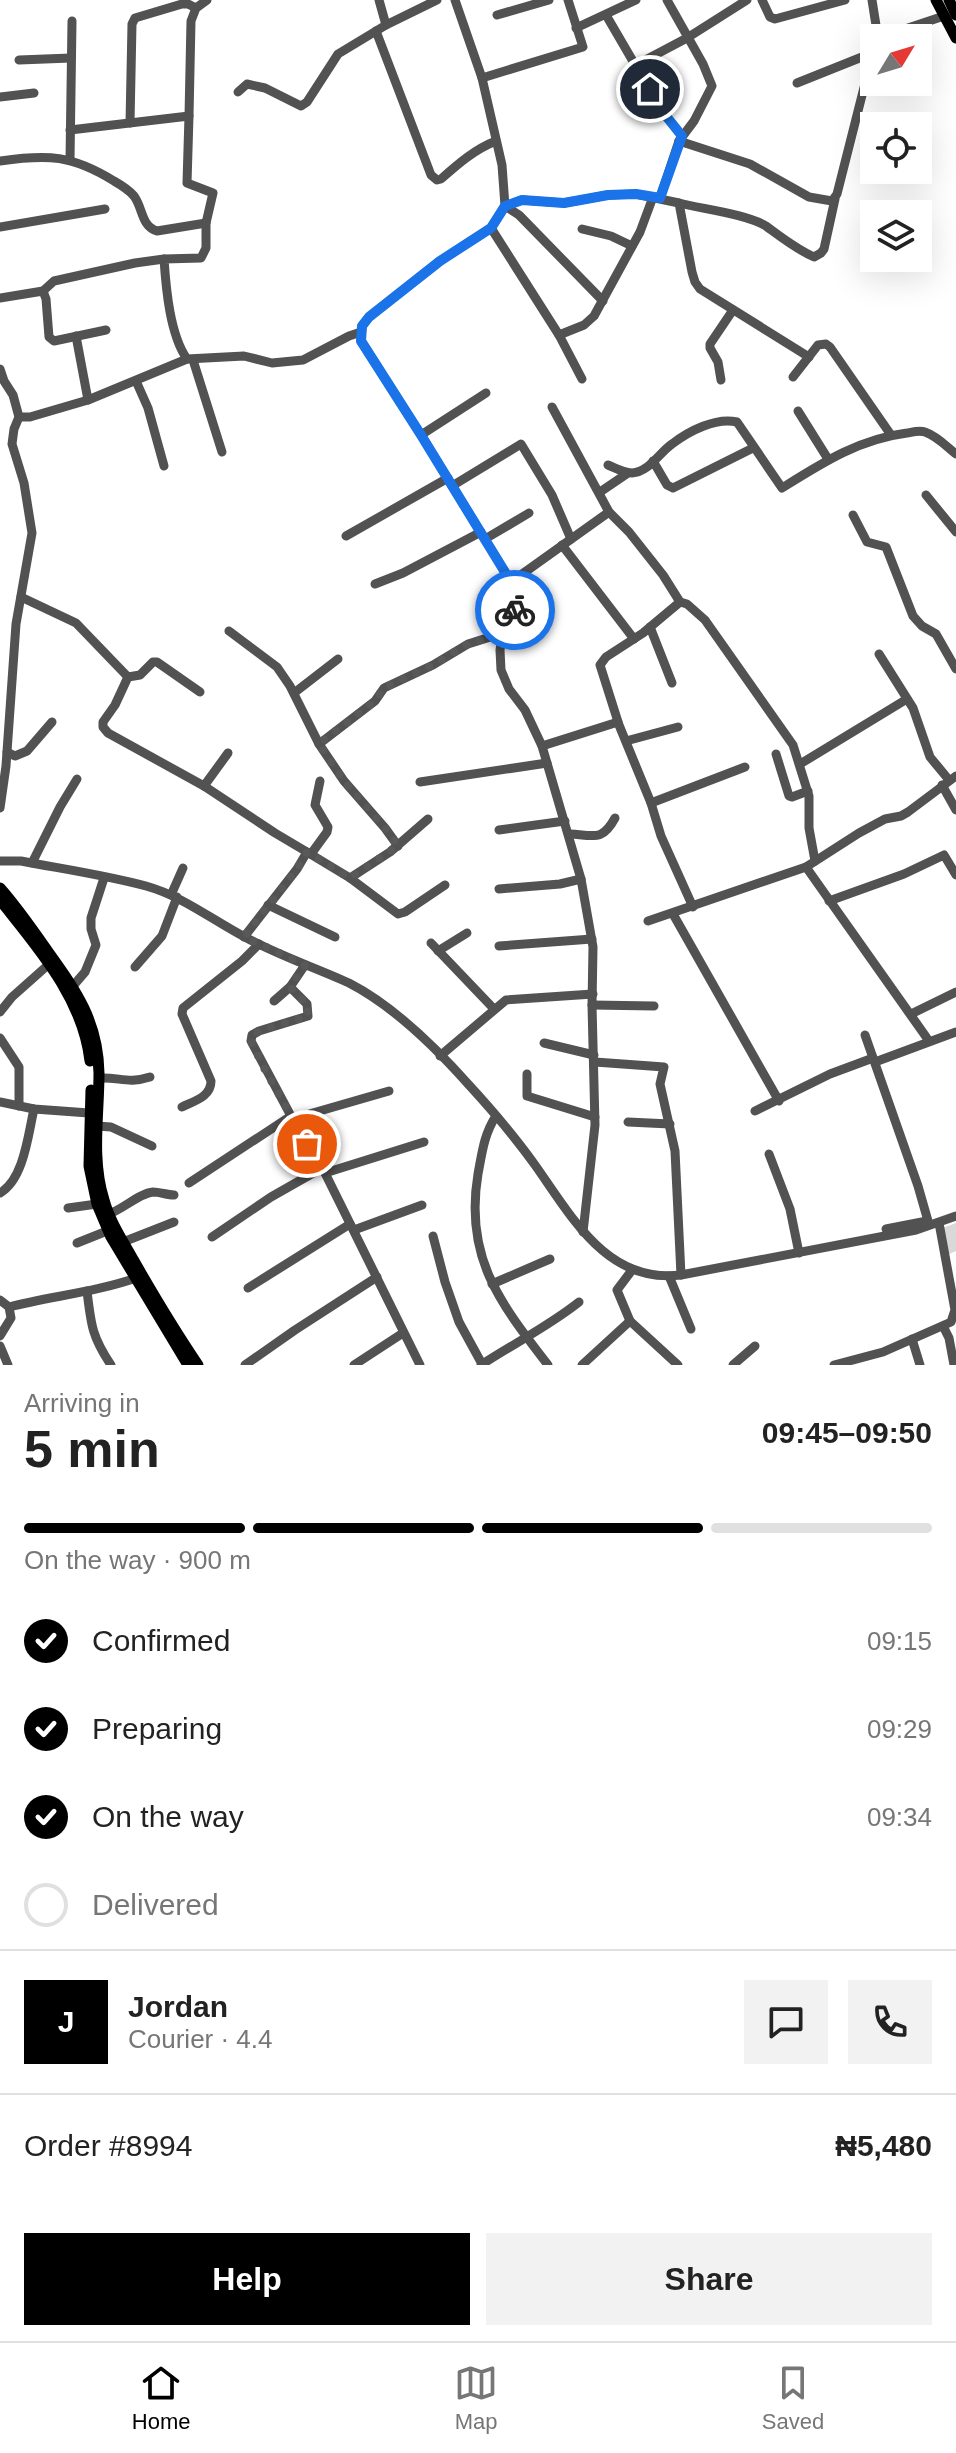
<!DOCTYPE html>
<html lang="en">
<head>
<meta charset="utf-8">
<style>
  body { margin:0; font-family:Arial,sans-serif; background:#f2f2f2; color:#222; height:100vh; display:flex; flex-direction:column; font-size:30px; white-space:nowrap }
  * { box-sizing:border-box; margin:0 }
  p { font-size:26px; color:#767676 }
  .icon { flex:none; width:44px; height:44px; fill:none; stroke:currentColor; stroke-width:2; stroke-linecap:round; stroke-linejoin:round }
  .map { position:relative; height:1365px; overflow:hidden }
  .side { display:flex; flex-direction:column; background:#fff; flex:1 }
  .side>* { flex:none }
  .needle { width:52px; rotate:52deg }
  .tools { position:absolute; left:860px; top:24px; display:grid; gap:16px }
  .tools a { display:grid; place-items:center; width:72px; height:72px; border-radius:0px; background:#fff; box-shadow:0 8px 32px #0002; font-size:40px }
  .pin { position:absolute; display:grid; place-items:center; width:68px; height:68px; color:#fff; margin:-34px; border:4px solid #fff; border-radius:50%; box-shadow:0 2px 8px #0007 }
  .courier { position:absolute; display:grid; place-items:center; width:80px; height:80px; margin:-40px; border:6px solid #1a73e8; border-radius:50%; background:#fff; color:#222; box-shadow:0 2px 10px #0007 }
  .headline em { font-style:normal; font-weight:600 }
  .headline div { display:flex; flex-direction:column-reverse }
  .headline { display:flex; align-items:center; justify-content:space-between; height:136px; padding:0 24px }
  h1 { font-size:52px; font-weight:600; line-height:60px }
  .bar { display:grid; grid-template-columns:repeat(4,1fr); gap:12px 8px; align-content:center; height:96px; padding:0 24px }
  .bar i { height:10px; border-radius:6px; background:#e0e0e0 }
  .bar .selected { background:#000 }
  .bar p { grid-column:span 4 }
  .line { display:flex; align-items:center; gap:20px; padding:0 24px; border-top:2px solid #e0e0e0 }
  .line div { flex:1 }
  .round { display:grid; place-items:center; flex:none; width:84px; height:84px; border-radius:0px; background:#f2f2f2 }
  ol { padding:0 24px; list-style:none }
  li { display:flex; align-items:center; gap:24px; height:88px }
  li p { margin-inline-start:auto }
  li .icon { padding:8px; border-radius:50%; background:#000; color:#fff; stroke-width:4 }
  li:last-child { color:#767676 }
  li i { width:44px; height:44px; border:4px solid #e0e0e0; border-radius:50% }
  .cta { display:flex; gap:16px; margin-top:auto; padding:16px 24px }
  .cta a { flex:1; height:92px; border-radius:0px; background:#000; color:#fff; font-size:32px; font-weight:600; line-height:92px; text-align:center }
  .cta a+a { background:#f2f2f2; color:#222 }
  .tabs { display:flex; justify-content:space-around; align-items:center; height:112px; border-top:2px solid #e0e0e0; background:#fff; font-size:22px; color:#767676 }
  .tabs a { display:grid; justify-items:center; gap:4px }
  .tabs .selected { color:#000 }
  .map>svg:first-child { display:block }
</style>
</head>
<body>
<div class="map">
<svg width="956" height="1365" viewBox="0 0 956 1365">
  <rect width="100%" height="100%" fill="#fff"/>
  <path fill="#d9d9d9" d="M956,1223V1251L947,1255L940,1229Z"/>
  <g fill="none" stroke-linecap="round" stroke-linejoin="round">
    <g stroke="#525252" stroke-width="9">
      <path d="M379,0L386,25"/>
      <path d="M455,0L482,78L502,165L505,206L491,228L440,261L369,317L362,326L361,341L421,435L511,582L518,599L517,608L504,626L500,650L501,670L509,689L525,710L542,746L581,879L593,947L592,1005L595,1125L583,1232"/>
      <path d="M762,0L770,17L775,19L845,0"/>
      <path d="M872,0L878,38"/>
      <path d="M497,15L549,0"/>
      <path d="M606,15L662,111L682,136"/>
      <path d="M576,28L636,0"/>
      <path d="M376,31L431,175L437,180L441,179C458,164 475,149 496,141"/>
      <path d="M878,38L944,16"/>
      <path d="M19,60L71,58"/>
      <path d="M636,65L687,38L747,0"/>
      <path d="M482,78L583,47L568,0"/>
      <path d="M797,83L872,53"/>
      <path d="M238,92L247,84L265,88L301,106L307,102L338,54L386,25L437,0"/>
      <path d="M0,97L34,93"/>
      <path d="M189,116L191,21L196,8L207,0"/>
      <path d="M130,123L132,24L135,18L182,4H188L196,8"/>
      <path d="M679,141L750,164L809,197L832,201L837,194L874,48"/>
      <path d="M70,160L72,21"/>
      <path d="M0,161C48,154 72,155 114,181C121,185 129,190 134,196C143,208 141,226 157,231L206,223L213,193L187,183L189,116L70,130"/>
      <path d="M660,198L679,141L694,121L712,86L703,64L667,0"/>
      <path d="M679,203C702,209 746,214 766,226C781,237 796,249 814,257L821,253L824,249L835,199"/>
      <path d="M505,206L522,200L564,203L608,195L636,194L679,203L692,272L695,282L700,289L809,357"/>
      <path d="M505,206L519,215L603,301"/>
      <path d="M206,223V248L201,258L164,259C166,289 170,335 187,359L244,356L272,363L303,360L349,336L361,332"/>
      <path d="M0,227L105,209"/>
      <path d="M491,228L559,335L582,379"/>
      <path d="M582,229L611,236L632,246"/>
      <path d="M43,291L54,281L135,263L164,259"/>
      <path d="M0,298L43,291L46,299L49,337L54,341L106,330"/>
      <path d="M559,335L584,325L594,316L640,232L653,197"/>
      <path d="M76,336L88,400"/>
      <path d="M193,360L222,452"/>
      <path d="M0,369L4,381L13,395L19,417L14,429L12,444L24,483L32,533L16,624L6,766L0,808"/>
      <path d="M793,377L818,345L826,344L830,347L891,435"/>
      <path d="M721,380L718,362L710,348V344L733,310"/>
      <path d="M136,381L148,408L164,466"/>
      <path d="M552,407L609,512L629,532L663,575L680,602"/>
      <path d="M798,411L828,459"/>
      <path d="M19,417H30L88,400L187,359"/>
      <path d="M421,435L486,393"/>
      <path d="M653,461L667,485L673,488L753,448"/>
      <path d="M608,465C615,468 624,473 632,473C649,472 659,453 672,444C689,431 716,417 737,422L782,488C822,463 859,439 907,433C913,432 919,430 925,432C937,436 947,447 956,454"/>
      <path d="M452,486L521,444L552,495L571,539"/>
      <path d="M600,492L628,473"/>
      <path d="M926,495L956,532"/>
      <path d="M853,515L867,542L886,547L913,616L922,626L936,634L956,669"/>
      <path d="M346,536L448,478"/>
      <path d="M485,539L529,513"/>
      <path d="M562,545L634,639"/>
      <path d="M511,582L609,512"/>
      <path d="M375,584L403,573L481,532"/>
      <path d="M21,597L76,623L128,677"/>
      <path d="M650,627L672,683"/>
      <path d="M229,631L277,667L290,686L319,744L344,781L385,828L398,846"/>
      <path d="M879,654L913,708L930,757L949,780"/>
      <path d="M200,692L157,662H153L140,675L128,677L115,705L103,722V727L108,733L204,786L275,833L307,852L297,869L244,937"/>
      <path d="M294,693L338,659"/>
      <path d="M626,741L678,727"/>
      <path d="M319,744L375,701L384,688L433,665L468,644L503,633"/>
      <path d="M542,746L618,722"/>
      <path d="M7,752L15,756L27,751L52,722"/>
      <path d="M776,754L789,796L792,797L808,791"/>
      <path d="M800,764L907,699"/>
      <path d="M420,782L547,763"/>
      <path d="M942,785L956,810"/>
      <path d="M204,786L228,753"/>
      <path d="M651,803L745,767"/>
      <path d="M499,830L565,821"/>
      <path d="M569,834C594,835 602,842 615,818"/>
      <path d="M307,852L350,878L398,914L405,912L445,885"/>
      <path d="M311,854L327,832L328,827L315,805L320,781"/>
      <path d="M0,861H21C63,869 105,875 146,886C182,896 211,919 243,936C277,955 314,967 349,983C392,1005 437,1049 469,1085C492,1110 515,1137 535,1165C572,1217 607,1284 681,1275L916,1230L956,1216"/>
      <path d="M32,863L60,807L77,779"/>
      <path d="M806,867L929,1041"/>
      <path d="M350,878L390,852L428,819"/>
      <path d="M499,889L560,884L581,879"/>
      <path d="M171,895L183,868"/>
      <path d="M829,901L904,874L944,855L956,875"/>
      <path d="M268,905L335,937"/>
      <path d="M693,907L661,836L651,803L619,725L600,665L606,657L643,633L680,602L687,604L705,620L793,745L809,796V828L815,861"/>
      <path d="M673,914L779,1101"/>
      <path d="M648,921L806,867L859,833L885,819L901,816L908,812L956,776"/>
      <path d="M431,943L494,1009"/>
      <path d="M499,946L592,939"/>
      <path d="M438,951L467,933"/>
      <path d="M135,967L162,936L177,897"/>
      <path d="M73,986L85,972L96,945L91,929V918L104,878"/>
      <path d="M290,987L307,1004L308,1016L259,1031L252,1035L251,1041L291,1116L325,1173L420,1365"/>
      <path d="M274,1001L290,987L305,965"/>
      <path d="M592,1005L654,1006"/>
      <path d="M0,1012L12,997L48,965"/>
      <path d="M911,1014L956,992"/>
      <path d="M865,1035L918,1186L928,1221"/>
      <path d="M0,1038L19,1067V1106"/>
      <path d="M544,1043L594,1055"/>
      <path d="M440,1056L506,1000L593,994"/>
      <path d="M595,1062L664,1067L660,1084L675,1151L681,1275"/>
      <path d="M875,1062L956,1032"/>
      <path d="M527,1074V1096L595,1117"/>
      <path d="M99,1078C120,1077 128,1084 150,1077"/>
      <path d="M0,1102L34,1109L89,1113"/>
      <path d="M182,1107C194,1101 211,1097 211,1081L182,1014L183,1008L242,961L259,944"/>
      <path d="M755,1111L830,1074L873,1058"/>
      <path d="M496,1116C484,1134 482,1153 478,1174C464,1257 500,1303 548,1365"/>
      <path d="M292,1119L389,1091"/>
      <path d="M628,1122L670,1124"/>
      <path d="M97,1126L111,1127L152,1146"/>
      <path d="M769,1154L790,1209L799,1253"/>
      <path d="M325,1173L424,1142"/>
      <path d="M189,1183L291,1116"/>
      <path d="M0,1193C24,1179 28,1135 34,1109"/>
      <path d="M68,1208L97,1204"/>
      <path d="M109,1214C123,1209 140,1193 153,1192C160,1192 167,1195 174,1195"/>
      <path d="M886,1229L927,1221"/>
      <path d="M354,1230L422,1205"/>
      <path d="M433,1236L445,1282L459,1322L482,1364"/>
      <path d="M212,1237L271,1197L322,1168"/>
      <path d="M123,1242L174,1222"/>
      <path d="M77,1243L107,1231"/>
      <path d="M632,1270L617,1290L630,1321L678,1365"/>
      <path d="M669,1276L691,1329"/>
      <path d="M492,1284L550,1259"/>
      <path d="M248,1288L350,1224"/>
      <path d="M87,1291C91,1325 92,1337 111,1365"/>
      <path d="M0,1300L9,1307C52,1296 97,1292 139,1277"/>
      <path d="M943,1326L949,1338L954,1365"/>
      <path d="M0,1336L11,1318L9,1307"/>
      <path d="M912,1339L920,1365"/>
      <path d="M0,1346L8,1365"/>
      <path d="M245,1365L295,1330L377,1277"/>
      <path d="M354,1365L403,1333"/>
      <path d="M481,1365C513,1344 549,1326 579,1302"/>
      <path d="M582,1365L630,1321"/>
      <path d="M733,1365L755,1346"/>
      <path d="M834,1365L883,1352L951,1322L955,1310L939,1223"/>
    </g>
    <g stroke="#000" stroke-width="11">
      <path d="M936,0L956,38"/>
      <path d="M949,0L956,15"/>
      <path d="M0,888C16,906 30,926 44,946C74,988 98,1019 99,1073C99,1115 91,1159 104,1200C110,1222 123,1241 134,1261C154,1296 175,1331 198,1365"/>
      <path d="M0,900C38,948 83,998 90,1061"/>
      <path d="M91,1090L89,1166L97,1204L111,1237L188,1365"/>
    </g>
  </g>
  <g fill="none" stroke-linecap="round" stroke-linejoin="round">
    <path stroke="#595959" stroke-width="8" stroke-dasharray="0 14.4" d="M307,1144L264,1068L251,1041L252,1035L259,1031L308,1016L307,1004L290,987L305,965L244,937L297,869L307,852L350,878L398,846L385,828L344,781L319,744L375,701L384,688L433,665L468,644L503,633L504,626L515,610"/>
    <path stroke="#1a73e8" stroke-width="10" d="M515,610L518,599L511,582L421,435L361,341L362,326L369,317L440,261L491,228L505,206L522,200L564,203L608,195L636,194L660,198L682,136L662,111L650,89"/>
  </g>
</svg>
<div class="tools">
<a><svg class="needle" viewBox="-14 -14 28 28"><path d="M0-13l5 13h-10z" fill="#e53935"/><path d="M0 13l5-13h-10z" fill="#767676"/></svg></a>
<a><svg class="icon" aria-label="locate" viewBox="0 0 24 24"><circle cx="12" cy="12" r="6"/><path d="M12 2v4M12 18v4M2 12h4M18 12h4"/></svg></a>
<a><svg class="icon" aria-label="layers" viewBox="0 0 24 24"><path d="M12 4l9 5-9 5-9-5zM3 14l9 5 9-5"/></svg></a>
</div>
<div class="pin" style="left:307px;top:1144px;background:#ea580c"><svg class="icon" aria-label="bag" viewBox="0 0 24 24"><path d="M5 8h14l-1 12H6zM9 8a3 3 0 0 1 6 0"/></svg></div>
<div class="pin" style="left:650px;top:89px;background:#1f2937"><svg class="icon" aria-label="home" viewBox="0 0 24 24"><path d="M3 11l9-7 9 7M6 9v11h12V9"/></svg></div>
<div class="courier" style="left:515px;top:610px"><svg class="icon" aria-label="bike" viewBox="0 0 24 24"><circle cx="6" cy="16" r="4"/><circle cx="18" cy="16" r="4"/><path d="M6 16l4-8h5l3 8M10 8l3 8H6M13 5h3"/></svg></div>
</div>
<section class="side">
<div class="headline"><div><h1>5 min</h1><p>Arriving in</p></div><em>09:45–09:50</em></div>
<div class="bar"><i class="selected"></i><i class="selected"></i><i class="selected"></i><i></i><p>On the way · 900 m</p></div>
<ol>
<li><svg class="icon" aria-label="check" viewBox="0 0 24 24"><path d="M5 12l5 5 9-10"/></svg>Confirmed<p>09:15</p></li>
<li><svg class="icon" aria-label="check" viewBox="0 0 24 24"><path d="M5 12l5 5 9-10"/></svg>Preparing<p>09:29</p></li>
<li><svg class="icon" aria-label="check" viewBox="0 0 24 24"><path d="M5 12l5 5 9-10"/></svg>On the way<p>09:34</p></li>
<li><i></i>Delivered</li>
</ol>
<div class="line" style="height:144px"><b class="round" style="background:#000;color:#fff">J</b><div><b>Jordan</b><p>Courier · 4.4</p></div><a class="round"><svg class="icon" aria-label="chat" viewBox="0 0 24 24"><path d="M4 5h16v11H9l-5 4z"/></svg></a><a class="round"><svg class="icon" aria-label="phone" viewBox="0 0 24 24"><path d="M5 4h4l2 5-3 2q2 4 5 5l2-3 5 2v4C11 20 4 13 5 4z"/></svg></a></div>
<div class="line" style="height:104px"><div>Order #8994</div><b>₦5,480</b></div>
<div class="cta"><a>Help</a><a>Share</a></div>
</section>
<nav class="tabs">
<a class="selected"><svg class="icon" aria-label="home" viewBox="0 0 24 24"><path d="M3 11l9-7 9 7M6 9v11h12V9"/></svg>Home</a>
<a><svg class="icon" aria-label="map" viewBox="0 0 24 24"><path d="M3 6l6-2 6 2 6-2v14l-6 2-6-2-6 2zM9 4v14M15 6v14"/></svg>Map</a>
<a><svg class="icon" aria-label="saved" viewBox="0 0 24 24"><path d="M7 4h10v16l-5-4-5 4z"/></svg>Saved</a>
</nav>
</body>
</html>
